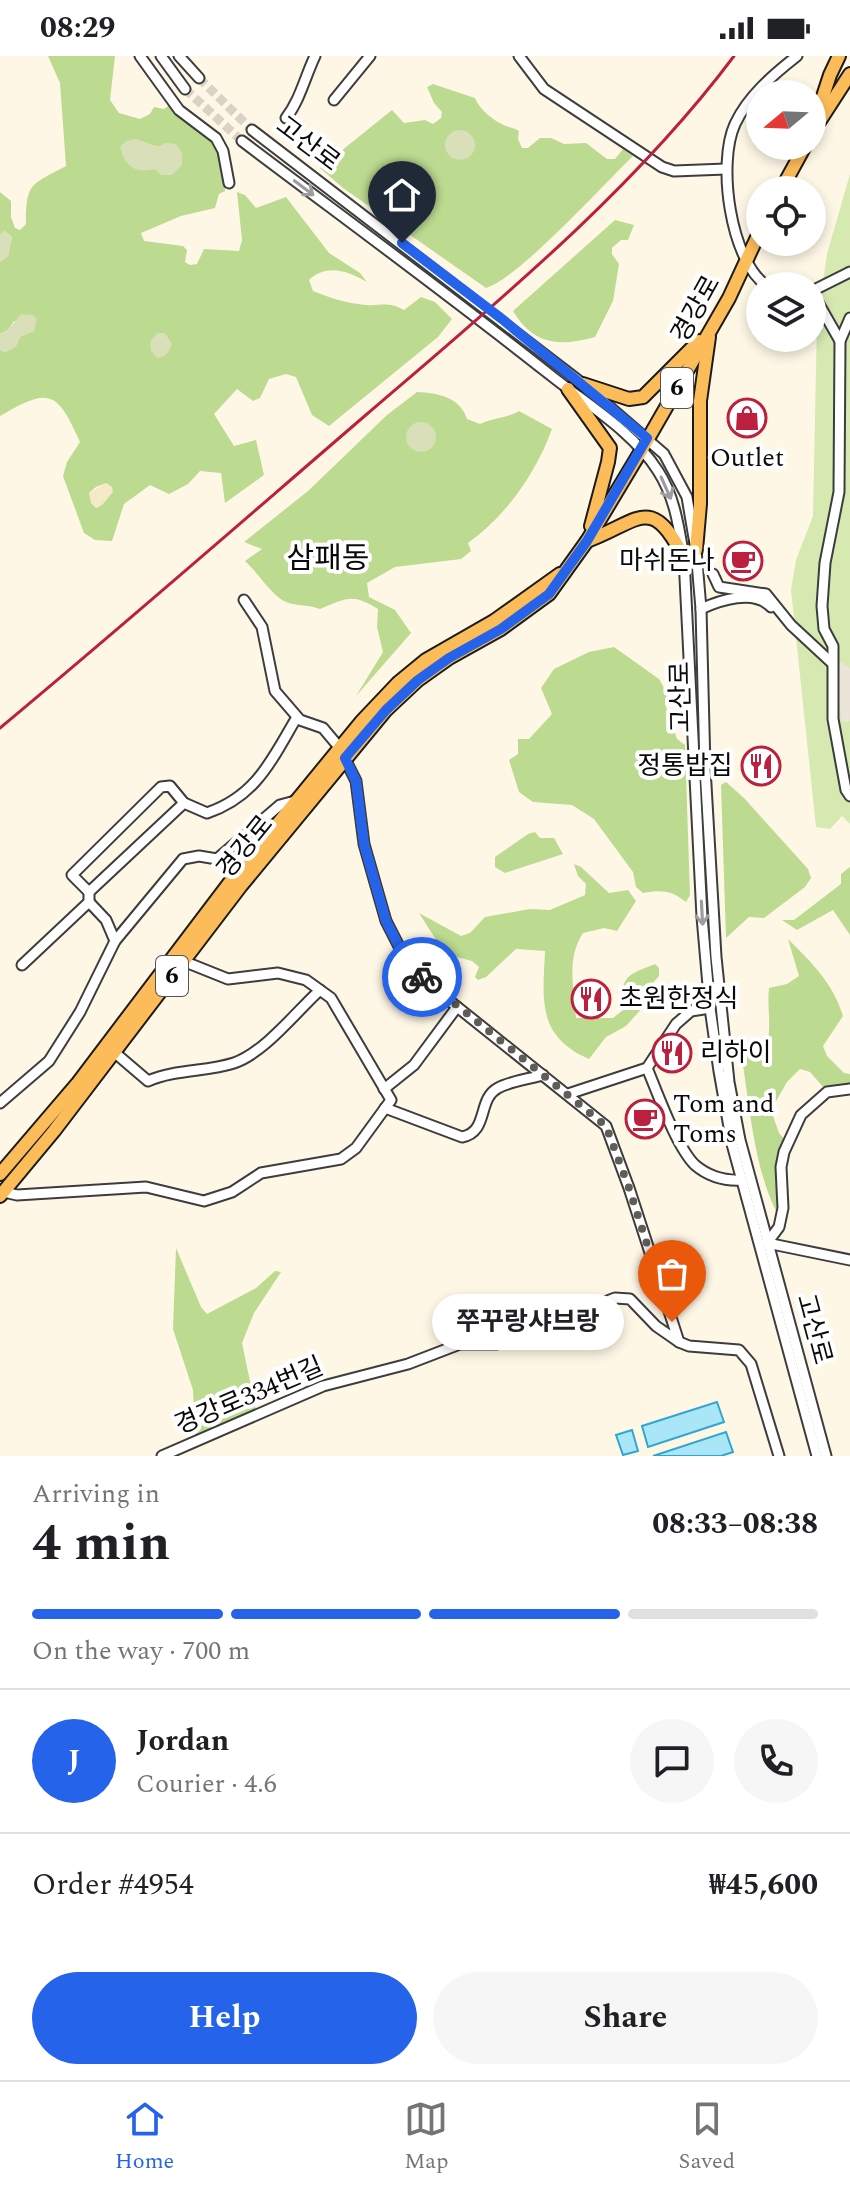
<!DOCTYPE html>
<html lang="en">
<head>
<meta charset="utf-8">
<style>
  body { margin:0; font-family:Spectral,"Noto Sans KR",serif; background:#f6f6f6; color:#202124; height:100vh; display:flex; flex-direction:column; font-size:30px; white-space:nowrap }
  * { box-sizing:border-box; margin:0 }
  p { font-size:26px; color:#757577 }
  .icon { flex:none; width:44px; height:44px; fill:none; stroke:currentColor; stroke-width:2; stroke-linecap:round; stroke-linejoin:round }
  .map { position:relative; height:1400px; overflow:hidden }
  .drawer { display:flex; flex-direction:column; background:#fff; flex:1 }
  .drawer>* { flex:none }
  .needle { width:52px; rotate:251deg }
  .tools { position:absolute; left:746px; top:24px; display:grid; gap:16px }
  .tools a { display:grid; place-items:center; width:80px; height:80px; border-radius:50%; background:#fff; box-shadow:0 4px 12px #0003; font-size:40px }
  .pin { position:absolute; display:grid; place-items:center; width:68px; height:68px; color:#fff; margin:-82px -34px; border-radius:50% 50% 50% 0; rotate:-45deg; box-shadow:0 0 8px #0007 }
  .pin .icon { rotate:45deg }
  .courier { position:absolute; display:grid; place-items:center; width:80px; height:80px; margin:-40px; border:6px solid #2563eb; border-radius:50%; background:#fff; color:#222; box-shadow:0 2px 10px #0007 }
  .bubble { position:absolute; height:56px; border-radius:28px; background:#fff; box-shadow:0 4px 12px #0003; font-size:26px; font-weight:700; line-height:56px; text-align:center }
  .summary em { font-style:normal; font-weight:700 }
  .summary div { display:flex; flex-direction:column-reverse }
  .summary { display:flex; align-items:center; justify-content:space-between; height:136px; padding:0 32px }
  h1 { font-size:52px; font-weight:700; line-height:60px }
  .bar { display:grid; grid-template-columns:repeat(4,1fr); gap:12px 8px; align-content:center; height:96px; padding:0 32px }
  .bar i { height:10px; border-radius:6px; background:#e0e0e0 }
  .bar .active { background:#2563eb }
  .bar p { grid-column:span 4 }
  .line { display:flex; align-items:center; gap:20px; padding:0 32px; border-top:2px solid #e0e0e0 }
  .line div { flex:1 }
  .round { display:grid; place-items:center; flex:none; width:84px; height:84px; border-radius:42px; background:#f6f6f6 }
  .action { display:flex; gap:16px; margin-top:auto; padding:16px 32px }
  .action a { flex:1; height:92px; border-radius:48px; background:#2563eb; color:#fff; font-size:32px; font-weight:700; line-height:92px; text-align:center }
  .action a+a { background:#f6f6f6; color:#202124 }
  .status { display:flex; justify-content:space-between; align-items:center; height:56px; padding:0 40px; background:#fff; direction:ltr }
  .status svg { height:22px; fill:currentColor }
  .tabs { display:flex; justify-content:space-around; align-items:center; height:112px; border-top:2px solid #e0e0e0; background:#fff; font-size:22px; color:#757577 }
  .tabs a { display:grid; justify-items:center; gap:4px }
  .tabs .active { color:#2563eb }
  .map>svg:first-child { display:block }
</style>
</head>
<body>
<div class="status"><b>08:29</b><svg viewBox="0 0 49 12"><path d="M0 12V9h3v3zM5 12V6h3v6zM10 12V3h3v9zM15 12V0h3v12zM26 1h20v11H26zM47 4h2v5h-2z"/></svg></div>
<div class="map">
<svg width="850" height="1400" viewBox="0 0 850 1400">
  <rect width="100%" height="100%" fill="#fff7e6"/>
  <path fill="#f4eac7" d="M105,427L112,431L114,436L102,449L96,452L91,448L89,438Z"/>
  <path fill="#d6e9b1" d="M850,118V768L842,760L830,773L816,771L791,534L796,504L813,460L817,265L827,198Z"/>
  <g fill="#bcda90" fill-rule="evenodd">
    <path d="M48,0H115L110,44L119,57L140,63L150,58L154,51L164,53L171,48L183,64L215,86L223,106L225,135L219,138L215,152L181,160L141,177L144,185L183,190L187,194L185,206L190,209L197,208L204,193L239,195L242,184L237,136L245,139L256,152L286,141L329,197L360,217L367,226C348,215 327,207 309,224L313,235C330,242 346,247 365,249C382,250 388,245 404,254L421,241L435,246L452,263L438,281L329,370L312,359L296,321L286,318L269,323L260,342L253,345L237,333L214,358L234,390L256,384L264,419L225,447L221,417L200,415L188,428L169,438L150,429L124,448L112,485L95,484L84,477L63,420L67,406L80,386C57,334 49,331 0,360V294L6,296L21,280L34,275L14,265L8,274L0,278V206L8,200L12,181L5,175L0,178V136L11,145V161L15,172L20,174L26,168C26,126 31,129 66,110L60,27ZM135,83L158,91L167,87L161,119ZM106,427L112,431L113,436L102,449L96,452L91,447L89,437L96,431Z"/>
    <path d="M433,28L475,42C479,53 495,66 506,70C511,72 515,72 519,75L518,83L522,92H528L540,82H551L564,88L586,87L607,103H615L623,93L633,100C603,129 519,222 486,232L343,132L320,112L392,54L404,67L425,64L433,68L441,62L442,56L434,47L427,31Z"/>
    <path d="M615,164L634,169L628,184H621L612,192V198L619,208L613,245L595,281C559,291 534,289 513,255Z"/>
    <path d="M417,336C438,337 460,341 467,363L480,368C493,362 507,362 519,355L552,373C536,417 506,460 468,487L471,495L461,503L395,511L367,527L369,541L395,554L411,577L356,640L383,596L377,571L378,553C352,537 347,542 320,553C308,548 294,551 282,544C269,535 257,516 245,505L262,493L244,486L308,435L387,359Z"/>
    <path d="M614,591L659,623L668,639L665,648L677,683L685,689L690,839L686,846C671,834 661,834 643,837L636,831L633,816L594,763L572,749L533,746L519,736L509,704L518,698V683H529L552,658L541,632L554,613L589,596Z"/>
    <path d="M726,726L744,742L808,813L811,822L805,831L764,862L749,861L726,882L721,729Z"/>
    <path d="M535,776L540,782H554L563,798L505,817L495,811V801L528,778Z"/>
    <path d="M574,808L581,811L609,837L628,834L636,845L617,875L604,872L583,877C566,903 574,932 576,962H613L637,943L636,932L620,944C624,917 631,918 655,908L659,912V920L651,929L645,949L626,970L606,981L589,1003C536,980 543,943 545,895L516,893L486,921L478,924L475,921L479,911L472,905L445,898L419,857L461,880L470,877L485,861L530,853L550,854L585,839L586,828L578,820Z"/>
    <path d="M850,811V879L833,854L797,874L782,864H794L841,828V818Z"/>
    <path d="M788,883C812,907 833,927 843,960L823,990L827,1000L844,1017L850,1018V1029L839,1030L823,1037L824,1032L810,1016L800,1013L787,1026L771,1054L779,1077L787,1086L780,1153L776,1155C755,1114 749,1048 742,1002L749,994L768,983C771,966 767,950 769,932L787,928L799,920Z"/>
    <path d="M176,1192L201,1251L207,1258L256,1232L275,1215L281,1216L254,1257L242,1287L256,1354L208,1377L195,1379L193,1334L173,1273Z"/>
  </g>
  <g fill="#d8dfb9">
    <circle cx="460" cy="89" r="15"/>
    <path d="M135,83L158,91L167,87L176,88L182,96V109L172,119H161L155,113C134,118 125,110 120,91L126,85Z"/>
    <path d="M5,175L12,181L8,200L0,206V178Z"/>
    <path d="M21,258L33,259L37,263L34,275L21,280L16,291L6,296L0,294V278L8,274Z"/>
    <path d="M157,277H165L172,288C169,296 166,301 157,302L151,295L150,286Z"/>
    <circle cx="421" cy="381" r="15"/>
  </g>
  <path fill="#ede4d8" d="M840,605L850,612V665L842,666L837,633Z"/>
  <g fill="#aae6f7" stroke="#30a7d0" stroke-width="2">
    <path d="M717,1346L724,1366L648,1391L642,1370Z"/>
    <path d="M632,1374L638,1395L623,1399L616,1379Z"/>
    <path d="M726,1376L733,1396L721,1400H653Z"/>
  </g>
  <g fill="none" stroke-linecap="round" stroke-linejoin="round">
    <g stroke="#dad3c5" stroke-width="9" stroke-dasharray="9 4.5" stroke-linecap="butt">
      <path d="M199,22L252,74"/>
      <path d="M185,33L242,85"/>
    </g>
    <defs>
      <g id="minor">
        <path d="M140,0L179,54L216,82L223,95L229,127"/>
        <path d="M161,0L185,33"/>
        <path d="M179,0L199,22"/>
        <path d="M519,0L544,33L662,111L674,115L726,113"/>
        <path d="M334,44L370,0"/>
        <path d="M286,62C300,44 305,21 315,0"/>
        <path d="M252,74L583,328L664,398L687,441L696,494L701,553L705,712L716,901L729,1026L740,1084L826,1400"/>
        <path d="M242,85C344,162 448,238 549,318C585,347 633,375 658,415C675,441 679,472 684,502L702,861L710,952L719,1015L732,1088L817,1400"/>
        <path d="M767,230C730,205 717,107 735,68C748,40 774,18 797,0"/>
        <path d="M812,235L850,216"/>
        <path d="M812,236L840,285L839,436L825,507L822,550L824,573L833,590V663L846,734L850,740"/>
        <path d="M840,285L850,262"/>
        <path d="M713,518L719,531L766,538L791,569L832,607"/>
        <path d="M701,553C720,544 754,533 771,551"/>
        <path d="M89,836L72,819L161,731L170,730L184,747"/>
        <path d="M89,846L106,864L115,885"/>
        <path d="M22,909L89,846V836L184,747L207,757C257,740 272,703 297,661"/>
        <path d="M114,996L148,1025C176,1013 206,1016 234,1007C264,997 296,956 320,934"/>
        <path d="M647,1012C658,1038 676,1090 695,1109C708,1120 725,1125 742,1124"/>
        <path d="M384,1033L414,1009L457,951"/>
        <path d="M850,1033L827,1036L801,1059L784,1096L781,1111L783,1152L779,1171L767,1187L850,1204"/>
        <path d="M568,1038L647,1012L676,968L691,955L710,952"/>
        <path d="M0,1047L49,1005L80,956L115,885L183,803L199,800L217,803L280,749L295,745"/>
        <path d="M385,1052L462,1081C489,1076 477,1043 498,1032C511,1025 529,1023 543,1019"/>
        <path d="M4,1136L17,1139L146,1131L204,1145L232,1136L261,1117L341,1103L356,1092L391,1044L331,942L306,924L278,917L228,923L183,905"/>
        <path d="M679,1286L689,1290L739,1294L751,1308L779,1400"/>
        <path d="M162,1400L323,1330L408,1308L460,1288H497L615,1242L630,1243L656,1270L679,1286L629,1132L606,1070L431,930L408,908L386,865L364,788L356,725L339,691L323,672L300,664L275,635L262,571L244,544"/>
      </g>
      <g id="major">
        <path d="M819,66L850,18"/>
        <path d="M812,74L830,19L839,0"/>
        <path d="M781,134L805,90"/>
        <path d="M583,328L629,343L643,341L699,285"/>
        <path d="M568,333L610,392L608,406L591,470"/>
        <path d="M587,485C639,466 651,436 684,502"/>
        <path d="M696,494L700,448V345L709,281"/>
        <path d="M0,1118L77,1028L230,826L361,666L398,627L426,604L494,565L560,518"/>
        <path d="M0,1140L54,1075L240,831L386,654L418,624L449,602L501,573L549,538L587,485L641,395L729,242L760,175"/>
      </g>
    </defs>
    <use href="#minor" stroke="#3d3d3d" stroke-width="13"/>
    <use href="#major" stroke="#1b1b1b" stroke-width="16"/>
    <use href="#minor" stroke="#fff" stroke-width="9"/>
    <use href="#major" stroke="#fcbc59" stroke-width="12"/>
    <path stroke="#bb203e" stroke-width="3" d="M0,672C124,569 245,463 367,358C494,249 633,135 734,0"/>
  </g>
  <defs><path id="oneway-shaft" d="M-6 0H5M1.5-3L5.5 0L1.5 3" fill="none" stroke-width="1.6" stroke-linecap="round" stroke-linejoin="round" transform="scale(2)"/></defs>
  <g stroke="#9d9d9d">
    <use href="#oneway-shaft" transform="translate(304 132) rotate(37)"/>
    <use href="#oneway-shaft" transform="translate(666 432) rotate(66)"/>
    <use href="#oneway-shaft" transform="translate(702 857) rotate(87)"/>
  </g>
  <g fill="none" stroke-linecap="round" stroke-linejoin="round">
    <path stroke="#605d57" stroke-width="8" stroke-dasharray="0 14.4" d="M422,921L606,1070L629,1132L672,1266"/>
    <path stroke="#2563eb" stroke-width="10" d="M402,187L502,263L647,382L587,485L549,538L501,573L449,602L418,624L386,654L345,702L356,725L364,788L386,865L408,908L422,921"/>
  </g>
  <defs>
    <symbol id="shop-ring" viewBox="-11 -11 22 22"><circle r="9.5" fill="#fff" stroke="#bb203e" stroke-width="1.5"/><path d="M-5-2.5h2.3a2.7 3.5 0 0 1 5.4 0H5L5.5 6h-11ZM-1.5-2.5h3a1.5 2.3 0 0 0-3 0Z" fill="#bb203e"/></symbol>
    <symbol id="cafe-ring" viewBox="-11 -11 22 22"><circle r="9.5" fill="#fff" stroke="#bb203e" stroke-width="1.5"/><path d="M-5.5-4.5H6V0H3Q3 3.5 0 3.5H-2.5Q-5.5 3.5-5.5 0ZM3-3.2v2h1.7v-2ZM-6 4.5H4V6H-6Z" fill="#bb203e"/></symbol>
    <symbol id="restaurant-ring" viewBox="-11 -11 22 22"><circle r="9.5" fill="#fff" stroke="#bb203e" stroke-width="1.5"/><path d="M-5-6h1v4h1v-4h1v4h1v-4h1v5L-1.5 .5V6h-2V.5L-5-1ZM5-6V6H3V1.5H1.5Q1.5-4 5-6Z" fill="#bb203e"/></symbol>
  </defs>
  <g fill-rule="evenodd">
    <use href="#shop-ring" x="725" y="340" width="44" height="44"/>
    <use href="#cafe-ring" x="721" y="483" width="44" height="44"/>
    <use href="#restaurant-ring" x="739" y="688" width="44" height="44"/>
    <use href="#restaurant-ring" x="569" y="921" width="44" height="44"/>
    <use href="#restaurant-ring" x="650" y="975" width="44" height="44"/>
    <use href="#cafe-ring" x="623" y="1041" width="44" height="44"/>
  </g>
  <g text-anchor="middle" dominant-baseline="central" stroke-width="8" stroke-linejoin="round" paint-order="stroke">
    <g fill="#fff" stroke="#545454" stroke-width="2">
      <rect x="661" y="312" width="32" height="40" rx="6"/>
      <rect x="156" y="900" width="32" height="40" rx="6"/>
    </g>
    <g font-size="24" font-weight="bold" fill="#0a0a0a">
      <text x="677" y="332">6</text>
      <text x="172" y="920">6</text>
    </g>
    <g font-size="26" fill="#0a0a0a" stroke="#fff">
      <text transform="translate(308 88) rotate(37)">고산로</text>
      <text transform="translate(696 253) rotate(-61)">경강로</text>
      <text transform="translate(681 641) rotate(-91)">고산로</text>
      <text transform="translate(245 791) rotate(-51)">경강로</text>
      <text transform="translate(814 1273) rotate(75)">고산로</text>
      <text transform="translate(249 1340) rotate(-23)">경강로334번길</text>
    </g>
    <g font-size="26" fill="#0a0a0a" stroke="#fff" text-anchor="start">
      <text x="747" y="402" text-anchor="middle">Outlet</text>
      <text x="715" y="505" text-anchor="end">마쉬돈나</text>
      <text x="733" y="710" text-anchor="end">정통밥집</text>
      <text x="619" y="943">초원한정식</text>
      <text x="700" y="997">리하이</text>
      <text x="673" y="1048">Tom and<tspan x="673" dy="30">Toms</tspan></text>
    </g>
    <g font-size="30" fill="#0a0a0a" stroke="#fff">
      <text x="328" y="503">삼패동</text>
    </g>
  </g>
</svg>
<div class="tools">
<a><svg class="needle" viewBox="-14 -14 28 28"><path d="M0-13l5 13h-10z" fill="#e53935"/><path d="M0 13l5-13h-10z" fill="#757577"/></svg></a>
<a><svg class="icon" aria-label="locate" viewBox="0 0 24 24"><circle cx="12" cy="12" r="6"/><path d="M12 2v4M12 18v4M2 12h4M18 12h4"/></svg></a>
<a><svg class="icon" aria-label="layers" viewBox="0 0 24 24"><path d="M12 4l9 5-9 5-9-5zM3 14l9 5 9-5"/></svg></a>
</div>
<div class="pin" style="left:672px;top:1266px;background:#ea580c"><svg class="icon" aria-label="bag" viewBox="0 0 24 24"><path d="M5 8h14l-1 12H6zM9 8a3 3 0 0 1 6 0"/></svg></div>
<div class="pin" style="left:402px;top:187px;background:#1f2937"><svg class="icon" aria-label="home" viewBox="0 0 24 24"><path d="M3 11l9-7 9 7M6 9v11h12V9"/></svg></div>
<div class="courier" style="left:422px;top:921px"><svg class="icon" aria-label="bike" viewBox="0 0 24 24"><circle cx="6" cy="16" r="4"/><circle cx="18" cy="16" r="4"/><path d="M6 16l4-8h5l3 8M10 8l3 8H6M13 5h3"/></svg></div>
<div class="bubble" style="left:432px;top:1238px;width:192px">쭈꾸랑샤브랑</div>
</div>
<section class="drawer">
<div class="summary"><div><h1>4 min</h1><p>Arriving in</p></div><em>08:33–08:38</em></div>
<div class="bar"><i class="active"></i><i class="active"></i><i class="active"></i><i></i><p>On the way · 700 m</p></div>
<div class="line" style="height:144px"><b class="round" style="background:#2563eb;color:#fff">J</b><div><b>Jordan</b><p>Courier · 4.6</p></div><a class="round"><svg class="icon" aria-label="chat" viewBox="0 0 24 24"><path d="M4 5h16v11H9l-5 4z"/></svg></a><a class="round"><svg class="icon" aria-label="phone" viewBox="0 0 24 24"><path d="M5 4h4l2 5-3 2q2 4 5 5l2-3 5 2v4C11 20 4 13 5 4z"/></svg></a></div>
<div class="line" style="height:104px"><div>Order #4954</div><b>₩45,600</b></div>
<div class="action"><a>Help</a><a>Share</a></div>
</section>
<nav class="tabs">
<a class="active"><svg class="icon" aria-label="home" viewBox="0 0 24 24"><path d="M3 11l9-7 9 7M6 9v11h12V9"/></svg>Home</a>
<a><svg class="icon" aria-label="map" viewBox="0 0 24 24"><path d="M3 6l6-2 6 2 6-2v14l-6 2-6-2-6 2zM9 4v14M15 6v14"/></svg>Map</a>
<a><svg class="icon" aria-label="saved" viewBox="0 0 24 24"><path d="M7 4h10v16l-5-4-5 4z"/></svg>Saved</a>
</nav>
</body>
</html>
